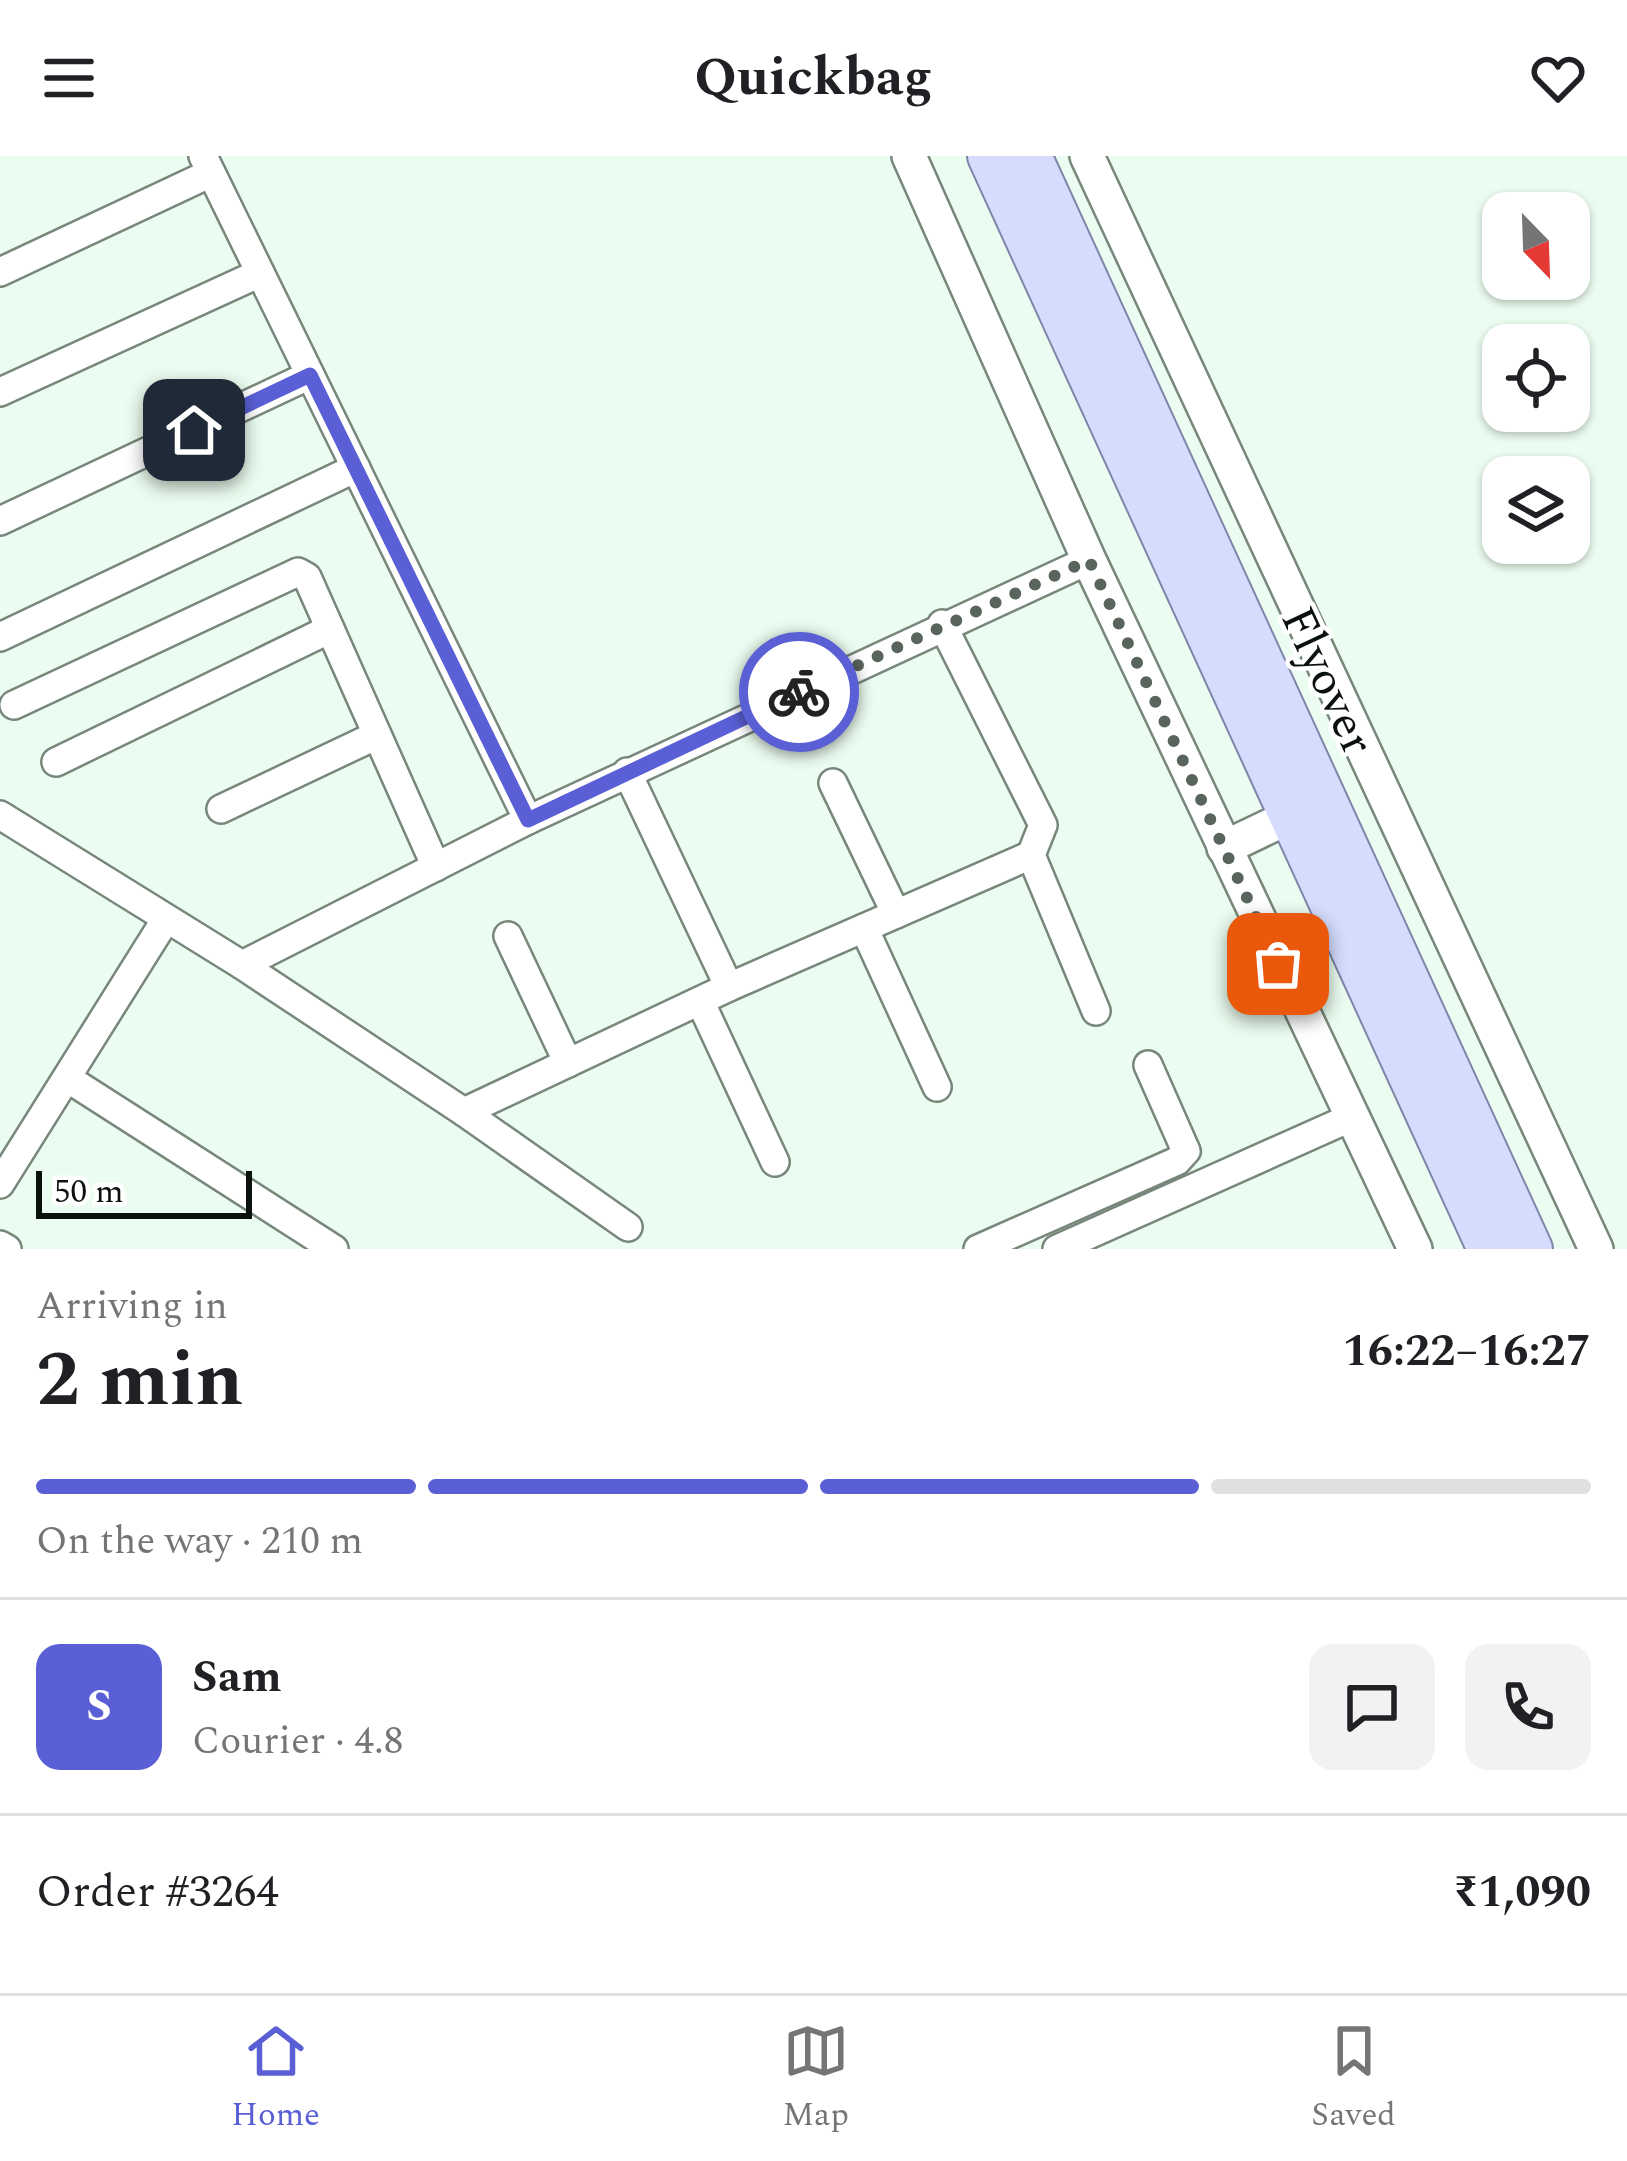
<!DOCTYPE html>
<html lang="en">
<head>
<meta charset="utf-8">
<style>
  body { margin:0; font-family:Spectral,serif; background:#f2f2f2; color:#202124; height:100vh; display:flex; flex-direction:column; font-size:45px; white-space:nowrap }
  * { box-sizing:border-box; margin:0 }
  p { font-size:39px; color:#757577 }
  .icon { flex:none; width:66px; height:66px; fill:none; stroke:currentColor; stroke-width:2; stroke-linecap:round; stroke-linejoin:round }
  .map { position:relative; height:1093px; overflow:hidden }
  .details { display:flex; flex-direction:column; background:#fff; flex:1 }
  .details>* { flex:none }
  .needle { width:78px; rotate:157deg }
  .fabs { position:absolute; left:1482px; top:36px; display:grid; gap:24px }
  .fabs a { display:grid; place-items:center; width:108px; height:108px; border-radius:24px; background:#fff; box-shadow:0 3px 9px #0004; font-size:60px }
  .scale { position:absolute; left:36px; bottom:30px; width:216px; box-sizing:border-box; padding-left:12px; border:6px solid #0b110c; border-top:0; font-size:33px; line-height:42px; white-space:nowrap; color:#0b110c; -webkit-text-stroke:9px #fff; paint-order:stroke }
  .pin { position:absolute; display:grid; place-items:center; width:102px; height:102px; color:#fff; margin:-51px; border-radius:24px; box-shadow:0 6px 18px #0006 }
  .courier { position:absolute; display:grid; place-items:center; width:120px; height:120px; margin:-60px; border:9px solid #5a5fd6; border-radius:50%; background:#fff; color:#222; box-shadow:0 3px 15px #0007 }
  .summary em { font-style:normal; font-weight:700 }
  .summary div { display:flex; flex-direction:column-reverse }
  .summary { display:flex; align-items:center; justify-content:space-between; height:204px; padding:0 36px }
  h1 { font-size:78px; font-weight:700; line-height:90px }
  .bar { display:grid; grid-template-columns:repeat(4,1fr); gap:18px 12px; align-content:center; height:144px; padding:0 36px }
  .bar i { height:15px; border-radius:9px; background:#e0e0e0 }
  .bar .current { background:#5a5fd6 }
  .bar p { grid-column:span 4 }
  .line { display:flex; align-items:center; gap:30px; padding:0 36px; border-top:3px solid #e0e0e0 }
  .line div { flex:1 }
  .round { display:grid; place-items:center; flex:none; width:126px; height:126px; border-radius:24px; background:#f2f2f2 }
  header { display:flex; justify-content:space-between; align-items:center; height:156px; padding:0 36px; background:#fff; font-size:54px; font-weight:700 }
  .menu { display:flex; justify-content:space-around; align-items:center; height:168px; border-top:3px solid #e0e0e0; background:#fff; font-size:33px; color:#757577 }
  .menu a { display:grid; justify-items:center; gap:6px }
  .menu .current { color:#5a5fd6 }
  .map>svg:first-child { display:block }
</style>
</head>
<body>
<header><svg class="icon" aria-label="menu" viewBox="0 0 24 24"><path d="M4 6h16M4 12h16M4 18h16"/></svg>Quickbag<svg class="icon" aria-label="heart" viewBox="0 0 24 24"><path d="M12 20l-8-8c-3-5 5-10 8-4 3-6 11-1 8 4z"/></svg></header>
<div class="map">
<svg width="1627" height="1093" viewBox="0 0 1627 1093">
  <rect width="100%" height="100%" fill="#ebfdf0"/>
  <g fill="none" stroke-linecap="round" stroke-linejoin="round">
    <defs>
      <g id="minor">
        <path d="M203,0L528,664"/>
        <path d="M0,116L211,17"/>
        <path d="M0,236L260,117"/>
        <path d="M0,365L310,219"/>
        <path d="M0,481L356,312"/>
        <path d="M14,549L298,416L307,421L436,711"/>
        <path d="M56,606L330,473"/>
        <path d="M627,616L729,831"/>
        <path d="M833,627L896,758"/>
        <path d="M221,653L377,579"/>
        <path d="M0,659L242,809L528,664L1089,404"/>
        <path d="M1031,699L1096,855"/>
        <path d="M864,772L937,931"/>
        <path d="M508,780L568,907"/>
        <path d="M242,809L464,956L729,831L1031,699L1043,669L942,468"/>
        <path d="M700,845L775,1006"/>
        <path d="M67,922L334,1093"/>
        <path d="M464,956L628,1071"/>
        <path d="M0,1028L166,763"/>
        <path d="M0,1089L7,1093"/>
        <path d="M978,1093L1177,1005L1186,995L1148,909"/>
        <path d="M1057,1093L1350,962"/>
      </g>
      <g id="tertiary">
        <path d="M909,0L1089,404L1415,1093"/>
        <path d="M1087,0L1596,1093"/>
        <path d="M1224,692L1291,660"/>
      </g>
      <g id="primary">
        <path d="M989,0L1489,1093"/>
        <path d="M1030,0L1531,1093"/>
      </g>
    </defs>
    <use href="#minor" stroke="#77877b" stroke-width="32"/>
    <use href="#tertiary" stroke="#77877b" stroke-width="38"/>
    <use href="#primary" stroke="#7d86a9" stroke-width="46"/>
    <use href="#minor" stroke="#fff" stroke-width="27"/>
    <use href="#tertiary" stroke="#fff" stroke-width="33"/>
    <use href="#primary" stroke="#d6dcfe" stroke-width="42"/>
  </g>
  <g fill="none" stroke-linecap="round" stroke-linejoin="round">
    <path stroke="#59645c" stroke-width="12" stroke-dasharray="0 21.6" d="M799,536L1089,404L1278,808"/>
    <path stroke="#5a5fd6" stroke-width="15" d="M194,274L310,219L528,664L799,536"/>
  </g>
  <g text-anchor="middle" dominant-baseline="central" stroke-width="9" stroke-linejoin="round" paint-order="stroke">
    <g font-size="48" fill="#0b110c" stroke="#fff">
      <text transform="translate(1327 525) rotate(65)">Flyover</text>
    </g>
  </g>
</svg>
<div class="fabs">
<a><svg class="needle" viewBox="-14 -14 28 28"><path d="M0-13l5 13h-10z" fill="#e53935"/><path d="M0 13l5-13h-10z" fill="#757577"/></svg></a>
<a><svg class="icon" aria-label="locate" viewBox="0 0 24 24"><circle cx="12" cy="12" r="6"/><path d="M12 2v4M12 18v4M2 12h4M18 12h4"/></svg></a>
<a><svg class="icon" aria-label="layers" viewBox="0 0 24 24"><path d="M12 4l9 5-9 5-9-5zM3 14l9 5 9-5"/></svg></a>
</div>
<div class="scale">50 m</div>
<div class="pin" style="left:1278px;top:808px;background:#ea580c"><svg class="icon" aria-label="bag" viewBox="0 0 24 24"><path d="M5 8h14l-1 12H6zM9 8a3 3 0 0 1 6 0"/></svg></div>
<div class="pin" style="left:194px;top:274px;background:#1f2937"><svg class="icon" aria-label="home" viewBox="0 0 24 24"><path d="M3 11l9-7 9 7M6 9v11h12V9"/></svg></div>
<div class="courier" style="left:799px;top:536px"><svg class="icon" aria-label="bike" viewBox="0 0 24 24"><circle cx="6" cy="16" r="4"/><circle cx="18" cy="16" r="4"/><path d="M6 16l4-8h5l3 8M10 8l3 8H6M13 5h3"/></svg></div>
</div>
<section class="details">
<div class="summary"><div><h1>2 min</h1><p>Arriving in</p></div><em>16:22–16:27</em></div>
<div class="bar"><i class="current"></i><i class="current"></i><i class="current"></i><i></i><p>On the way · 210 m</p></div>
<div class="line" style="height:216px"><b class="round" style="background:#5a5fd6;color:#fff">S</b><div><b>Sam</b><p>Courier · 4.8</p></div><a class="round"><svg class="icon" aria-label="chat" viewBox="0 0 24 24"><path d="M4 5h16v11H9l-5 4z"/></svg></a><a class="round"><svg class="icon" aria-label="phone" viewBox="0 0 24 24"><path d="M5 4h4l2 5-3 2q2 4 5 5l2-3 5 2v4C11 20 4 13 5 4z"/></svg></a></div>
<div class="line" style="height:156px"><div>Order #3264</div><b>₹1,090</b></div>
</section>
<nav class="menu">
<a class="current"><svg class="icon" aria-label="home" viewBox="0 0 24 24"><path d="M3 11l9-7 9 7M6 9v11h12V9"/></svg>Home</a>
<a><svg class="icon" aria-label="map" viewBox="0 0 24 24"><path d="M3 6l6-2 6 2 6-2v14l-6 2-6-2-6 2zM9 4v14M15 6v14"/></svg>Map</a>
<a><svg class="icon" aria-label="saved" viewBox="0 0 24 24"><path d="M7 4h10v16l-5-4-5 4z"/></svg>Saved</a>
</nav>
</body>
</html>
